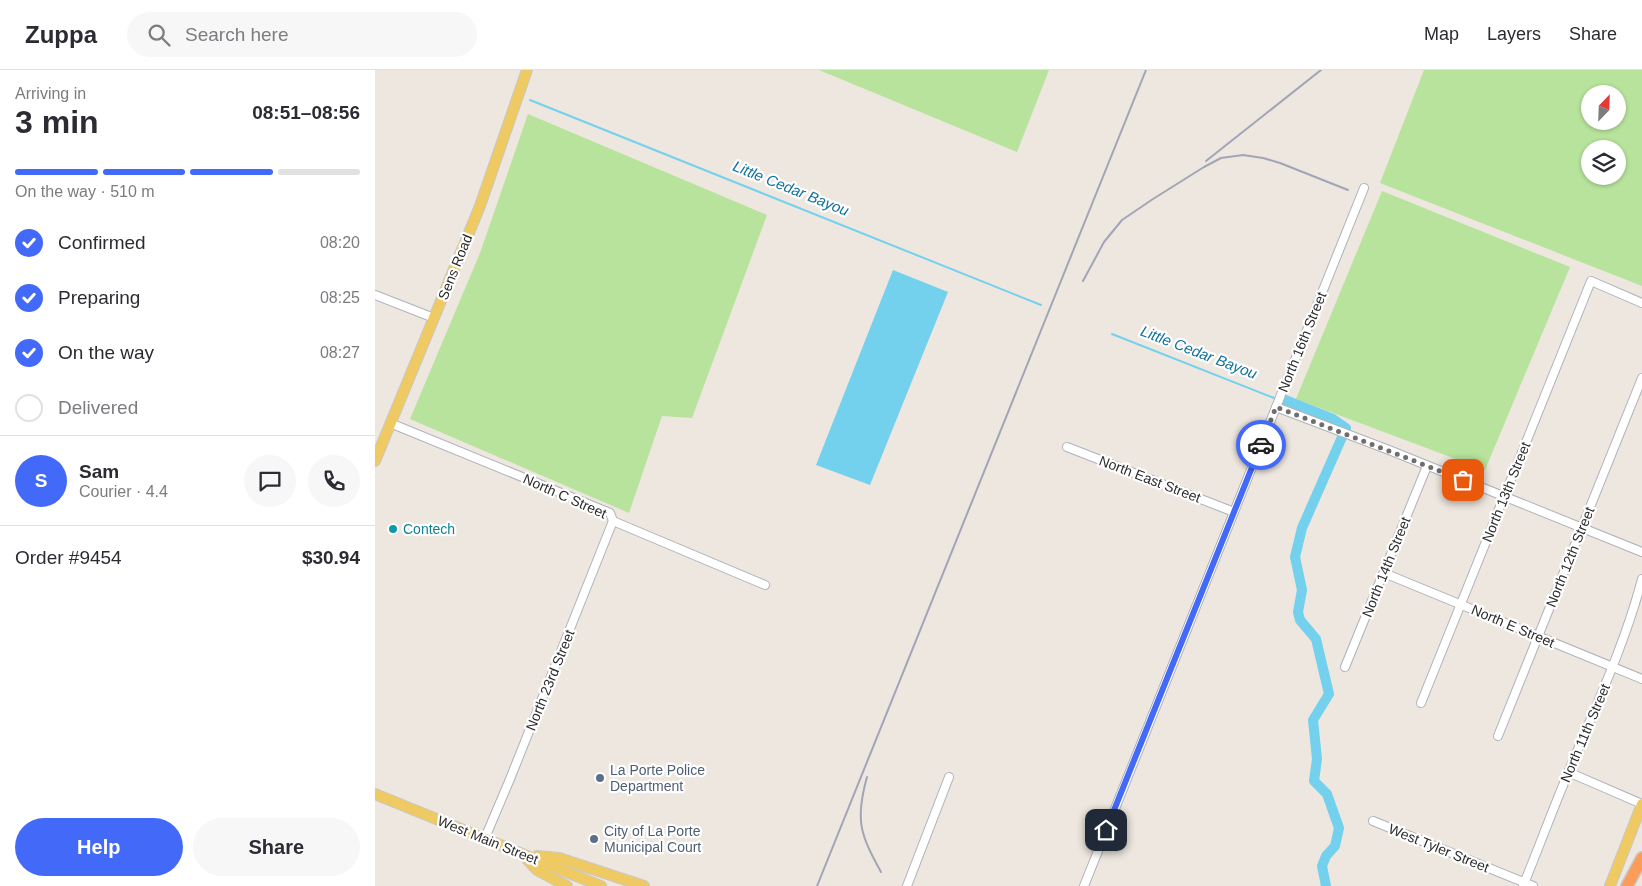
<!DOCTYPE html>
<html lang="en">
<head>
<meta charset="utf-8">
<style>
  body { margin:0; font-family:Helvetica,sans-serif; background:#f7f7f7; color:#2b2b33; height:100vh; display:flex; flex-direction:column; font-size:19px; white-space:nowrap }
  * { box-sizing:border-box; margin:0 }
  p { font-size:16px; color:#7c7c81 }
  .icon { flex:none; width:28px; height:28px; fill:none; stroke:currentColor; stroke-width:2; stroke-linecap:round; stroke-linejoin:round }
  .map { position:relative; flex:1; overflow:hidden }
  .sheet { display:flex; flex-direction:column; background:#fff; width:375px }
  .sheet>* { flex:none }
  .needle { width:32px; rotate:23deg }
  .buttons { position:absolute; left:1206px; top:15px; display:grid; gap:10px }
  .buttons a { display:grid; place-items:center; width:45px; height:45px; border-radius:50%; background:#fff; box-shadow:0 1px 4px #0004; font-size:25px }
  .pin { position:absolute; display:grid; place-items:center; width:42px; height:42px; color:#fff; margin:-21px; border-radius:10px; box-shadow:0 2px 8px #0006 }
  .courier { position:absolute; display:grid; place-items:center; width:50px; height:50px; margin:-25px; border:4px solid #4269f8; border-radius:50%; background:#fff; color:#222; box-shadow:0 1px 6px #0007 }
  .head em { font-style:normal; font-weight:700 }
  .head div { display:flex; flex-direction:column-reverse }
  .head { display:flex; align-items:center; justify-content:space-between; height:85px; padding:0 15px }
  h1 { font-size:32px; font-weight:700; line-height:38px }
  .bar { display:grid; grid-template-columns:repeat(4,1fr); gap:8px 5px; align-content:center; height:60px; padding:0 15px }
  .bar i { height:6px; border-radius:4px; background:#e1e1e2 }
  .bar .on { background:#4269f8 }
  .bar p { grid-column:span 4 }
  .line { display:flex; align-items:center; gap:12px; padding:0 15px; border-top:1px solid #e1e1e2 }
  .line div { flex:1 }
  .round { display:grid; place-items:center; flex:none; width:52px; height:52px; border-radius:26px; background:#f7f7f7 }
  ol { padding:0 15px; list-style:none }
  li { display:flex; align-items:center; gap:15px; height:55px }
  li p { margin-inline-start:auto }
  li .icon { padding:5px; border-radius:50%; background:#4269f8; color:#fff; stroke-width:4 }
  li:last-child { color:#7c7c81 }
  li i { width:28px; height:28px; border:2px solid #e1e1e2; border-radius:50% }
  .cta { display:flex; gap:10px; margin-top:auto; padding:10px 15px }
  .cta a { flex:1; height:58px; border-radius:30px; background:#4269f8; color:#fff; font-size:20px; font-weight:700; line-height:58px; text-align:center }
  .cta a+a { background:#f7f7f7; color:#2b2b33 }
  header { display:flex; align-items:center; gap:30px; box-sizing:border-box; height:70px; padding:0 25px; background:#fff; border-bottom:1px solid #e1e1e2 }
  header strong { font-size:24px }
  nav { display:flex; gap:28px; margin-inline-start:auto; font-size:18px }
  .search { width:350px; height:45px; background:#f7f7f7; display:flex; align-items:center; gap:12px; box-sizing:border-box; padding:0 18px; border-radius:28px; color:#7c7c81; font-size:19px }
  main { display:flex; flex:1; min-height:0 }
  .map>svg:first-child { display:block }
</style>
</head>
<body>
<header>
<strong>Zuppa</strong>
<div class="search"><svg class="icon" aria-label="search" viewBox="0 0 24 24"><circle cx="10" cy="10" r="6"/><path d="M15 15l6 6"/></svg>Search here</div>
<nav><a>Map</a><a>Layers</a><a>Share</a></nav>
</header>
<main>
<section class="sheet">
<div class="head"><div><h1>3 min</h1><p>Arriving in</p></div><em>08:51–08:56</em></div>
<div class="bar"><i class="on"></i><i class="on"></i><i class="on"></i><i></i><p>On the way · 510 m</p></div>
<ol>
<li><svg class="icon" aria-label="check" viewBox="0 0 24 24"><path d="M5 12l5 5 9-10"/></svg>Confirmed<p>08:20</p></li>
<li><svg class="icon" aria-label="check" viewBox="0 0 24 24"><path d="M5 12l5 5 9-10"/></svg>Preparing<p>08:25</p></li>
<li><svg class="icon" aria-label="check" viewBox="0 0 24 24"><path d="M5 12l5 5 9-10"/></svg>On the way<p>08:27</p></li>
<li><i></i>Delivered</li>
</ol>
<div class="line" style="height:90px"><b class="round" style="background:#4269f8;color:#fff">S</b><div><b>Sam</b><p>Courier · 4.4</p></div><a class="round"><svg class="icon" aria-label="chat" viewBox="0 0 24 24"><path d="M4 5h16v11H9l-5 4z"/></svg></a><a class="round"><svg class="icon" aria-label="phone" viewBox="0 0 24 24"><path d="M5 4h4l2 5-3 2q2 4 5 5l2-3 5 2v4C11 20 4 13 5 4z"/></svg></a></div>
<div class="line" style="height:65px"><div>Order #9454</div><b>$30.94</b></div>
<div class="cta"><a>Help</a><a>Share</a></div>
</section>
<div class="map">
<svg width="1267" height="816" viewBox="0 0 1267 816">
  <rect width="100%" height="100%" fill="#ede7df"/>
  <g fill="#b7e39c" fill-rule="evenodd">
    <path d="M444,0H674L642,82Z"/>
    <path d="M1049,0H1267V216L1005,113ZM1215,24H1242V51H1215ZM1215,79H1242V106H1215Z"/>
    <path d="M153,44L392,145L317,348L287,346L254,443L35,349L105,183Z"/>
    <path d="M1007,121L1195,197L1110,400L921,329Z"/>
  </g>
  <path fill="#74d1ed" d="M518,200L573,222L495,415L441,395Z"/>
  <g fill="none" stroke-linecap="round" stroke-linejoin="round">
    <g stroke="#74d1ed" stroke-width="2">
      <path d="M155,30L666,235"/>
      <path d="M737,264L899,328"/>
    </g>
    <path stroke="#74d1ed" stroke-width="10" d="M910,330L958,349L971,358L927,458L920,487L927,520L923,542L925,550L941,569L954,624L938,650L942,689L939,711L952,724L964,758L960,776L951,786L947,796L951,816"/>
    <defs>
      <g id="minor">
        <path d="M0,225L59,248"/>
        <path d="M901,337L1014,380L1267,482"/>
        <path d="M15,353L235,443L238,451L390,515"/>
        <path d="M692,377L859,442"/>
        <path d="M1009,503L1267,609"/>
        <path d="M970,597L1052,396"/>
        <path d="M1046,633L1216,211L1267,233"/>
        <path d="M1123,666L1267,308"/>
        <path d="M1193,702L1267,734"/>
        <path d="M998,751L1158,816"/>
        <path d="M110,768L135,709L238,451"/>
        <path d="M532,816L574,707"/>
        <path d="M709,816L989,118"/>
        <path d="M1148,816C1166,772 1182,728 1201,684C1225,627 1251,570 1267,509"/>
      </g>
      <g id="major">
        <path d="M0,391L105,136L152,0"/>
        <path d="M0,724L226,816"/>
        <path d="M149,786L162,800L192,816"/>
        <path d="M162,786L184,788L269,816"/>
        <path d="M1235,816L1267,734"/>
      </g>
      <path id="highway" d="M1252,816L1267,788"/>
    </defs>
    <use href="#minor" stroke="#afb2bc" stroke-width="10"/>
    <use href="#major" stroke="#c8c8c8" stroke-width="12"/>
    <use href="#highway" stroke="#c8c8c8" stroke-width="14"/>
    <use href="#minor" stroke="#fff" stroke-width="8"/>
    <use href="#major" stroke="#efca62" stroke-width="10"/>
    <use href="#highway" stroke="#fc9c5b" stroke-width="11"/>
    <g stroke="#a1a5b6" stroke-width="2">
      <path d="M831,91L946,0"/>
      <path d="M708,211L729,172L747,150L778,129L829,97L846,88L868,85L888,88L905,93L973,120"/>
      <path d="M492,707C480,750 485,764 506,802"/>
      <path d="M442,816L771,0"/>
    </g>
  </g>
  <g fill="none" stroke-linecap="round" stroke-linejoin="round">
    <path stroke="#706d6b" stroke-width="5" stroke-dasharray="0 9" d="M886,375L901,337L1088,410"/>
    <path stroke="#4269f8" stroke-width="6" d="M731,760L886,375"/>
  </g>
  <circle fill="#0f9aa8" stroke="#fff" stroke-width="2" cx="18" cy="459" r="5"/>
  <g fill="#5c6f8a" stroke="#fff" stroke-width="2">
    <circle cx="225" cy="708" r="5"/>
    <circle cx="219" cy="769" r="5"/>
  </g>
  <g text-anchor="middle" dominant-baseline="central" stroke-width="4.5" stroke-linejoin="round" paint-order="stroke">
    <g font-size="14" fill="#2c2c2c" stroke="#fff">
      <text transform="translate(80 197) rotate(-68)">Sens Road</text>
      <text transform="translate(927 272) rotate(-68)">North 16th Street</text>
      <text transform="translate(775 409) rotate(21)">North East Street</text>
      <text transform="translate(1131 422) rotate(-68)">North 13th Street</text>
      <text transform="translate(190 426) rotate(24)">North C Street</text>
      <text transform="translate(1195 487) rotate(-68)">North 12th Street</text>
      <text transform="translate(1011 497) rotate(-68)">North 14th Street</text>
      <text transform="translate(1138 556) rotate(23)">North E Street</text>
      <text transform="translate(175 610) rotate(-68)">North 23rd Street</text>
      <text transform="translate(1210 663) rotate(-67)">North 11th Street</text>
      <text transform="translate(113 770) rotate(22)">West Main Street</text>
      <text transform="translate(1064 778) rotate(22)">West Tyler Street</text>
    </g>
    <g font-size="14" fill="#0d838f" stroke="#fff" text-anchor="start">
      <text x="28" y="459">Contech</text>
    </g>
    <g font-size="14" fill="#4e5e75" stroke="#fff" text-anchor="start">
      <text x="235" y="700">La Porte Police<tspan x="235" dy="16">Department</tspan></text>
      <text x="229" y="761">City of La Porte<tspan x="229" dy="16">Municipal Court</tspan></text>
    </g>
    <g font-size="15" font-style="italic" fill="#0f719d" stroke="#fff">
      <text transform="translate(416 118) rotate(22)">Little Cedar Bayou</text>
      <text transform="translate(824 282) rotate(21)">Little Cedar Bayou</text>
    </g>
  </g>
</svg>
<div class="buttons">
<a><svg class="needle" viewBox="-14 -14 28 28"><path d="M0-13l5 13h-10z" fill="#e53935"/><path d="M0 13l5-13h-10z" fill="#7c7c81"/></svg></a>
<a><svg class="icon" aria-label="layers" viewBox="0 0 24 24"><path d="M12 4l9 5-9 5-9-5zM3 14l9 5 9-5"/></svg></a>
</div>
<div class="pin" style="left:1088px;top:410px;background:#ea580c"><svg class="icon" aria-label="bag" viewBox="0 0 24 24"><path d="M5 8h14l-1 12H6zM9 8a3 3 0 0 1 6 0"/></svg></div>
<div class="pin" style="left:731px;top:760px;background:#1f2937"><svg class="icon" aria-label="home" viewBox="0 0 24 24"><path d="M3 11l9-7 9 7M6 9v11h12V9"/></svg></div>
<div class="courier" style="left:886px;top:375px"><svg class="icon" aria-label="car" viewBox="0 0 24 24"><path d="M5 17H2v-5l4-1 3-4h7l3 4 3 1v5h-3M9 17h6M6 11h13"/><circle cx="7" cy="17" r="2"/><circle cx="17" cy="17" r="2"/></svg></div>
</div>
</main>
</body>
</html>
